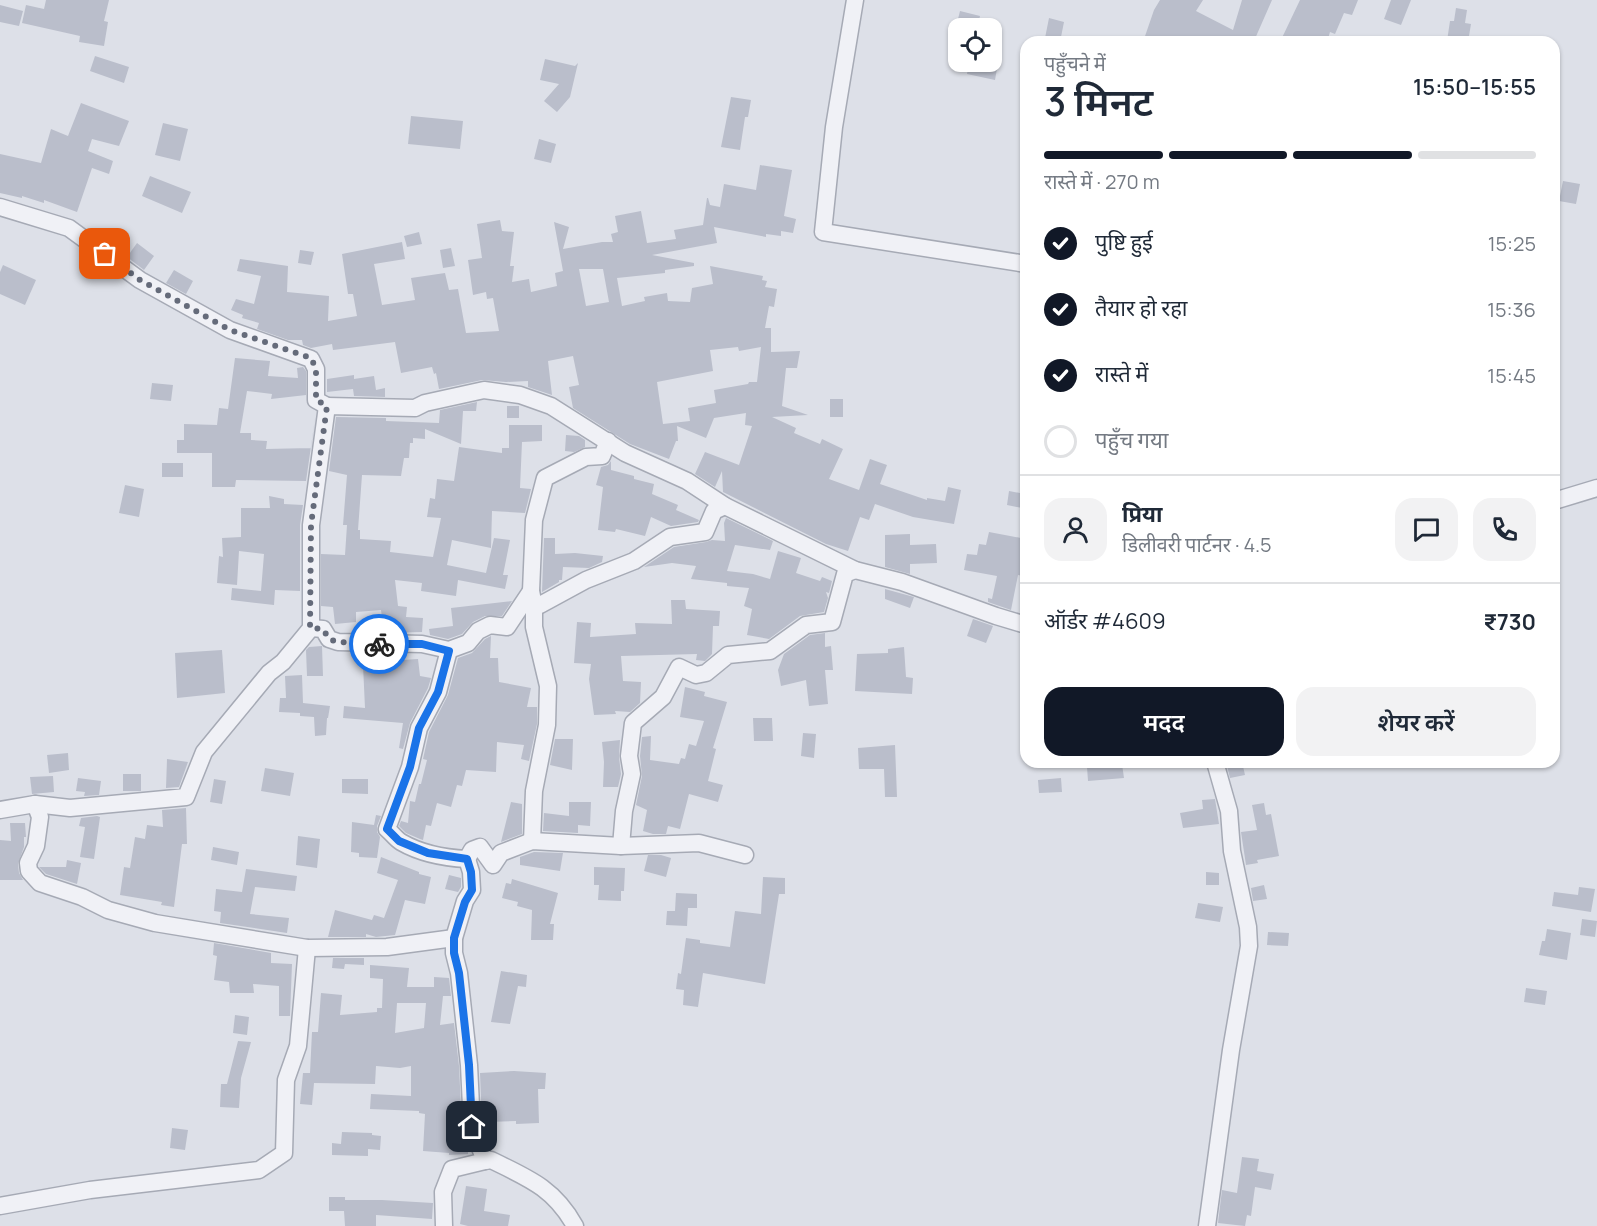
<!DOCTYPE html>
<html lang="hi">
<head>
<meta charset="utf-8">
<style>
  body { margin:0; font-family:Manrope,"Noto Sans Devanagari",sans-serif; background:#f2f2f3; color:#1f2937; height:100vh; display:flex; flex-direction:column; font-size:22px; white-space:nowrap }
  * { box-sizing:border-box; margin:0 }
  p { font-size:20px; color:#747a83 }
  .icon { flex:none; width:33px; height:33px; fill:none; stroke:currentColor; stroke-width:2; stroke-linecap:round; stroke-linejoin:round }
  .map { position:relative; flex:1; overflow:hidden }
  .side { position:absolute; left:1020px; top:36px; width:540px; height:732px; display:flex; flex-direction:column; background:#fff; border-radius:18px; box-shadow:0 2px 4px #0004 }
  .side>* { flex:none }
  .tools { position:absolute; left:948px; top:18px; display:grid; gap:12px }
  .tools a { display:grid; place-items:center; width:54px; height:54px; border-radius:12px; background:#fff; box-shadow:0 2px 4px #0004; font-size:30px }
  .pin { position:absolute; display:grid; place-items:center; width:51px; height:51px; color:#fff; margin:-26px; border-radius:12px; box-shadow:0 3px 9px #0006 }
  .courier { position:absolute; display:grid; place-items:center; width:60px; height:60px; margin:-30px; border:4px solid #1a73e8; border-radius:50%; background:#fff; color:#222; box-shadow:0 2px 8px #0007 }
  .overview em { font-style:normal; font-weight:600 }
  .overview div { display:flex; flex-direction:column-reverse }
  .overview { display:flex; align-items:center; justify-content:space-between; height:102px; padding:0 24px }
  h1 { font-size:39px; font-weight:600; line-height:45px }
  .bar { display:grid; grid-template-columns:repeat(4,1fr); gap:9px 6px; align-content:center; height:72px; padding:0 24px }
  .bar i { height:8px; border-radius:4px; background:#e0e1e3 }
  .bar .selected { background:#111827 }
  .bar p { grid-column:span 4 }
  .line { display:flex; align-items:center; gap:15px; padding:0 24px; border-top:2px solid #e0e1e3 }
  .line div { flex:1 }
  .round { display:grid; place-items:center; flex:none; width:63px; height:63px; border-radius:18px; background:#f2f2f3 }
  ol { padding:0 24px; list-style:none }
  li { display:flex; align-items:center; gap:18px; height:66px }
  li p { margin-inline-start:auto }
  li .icon { padding:6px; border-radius:50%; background:#111827; color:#fff; stroke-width:4 }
  li:last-child { color:#747a83 }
  li i { width:33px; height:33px; border:3px solid #e0e1e3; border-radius:50% }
  .action { display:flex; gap:12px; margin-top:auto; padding:12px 24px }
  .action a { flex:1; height:69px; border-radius:18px; background:#111827; color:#fff; font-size:24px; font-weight:600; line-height:69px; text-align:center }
  .action a+a { background:#f2f2f3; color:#1f2937 }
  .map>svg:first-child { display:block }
</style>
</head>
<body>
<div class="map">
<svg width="1597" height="1226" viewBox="0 0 1597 1226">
  <rect width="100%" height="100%" fill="#dde0e8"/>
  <g fill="#babecb" fill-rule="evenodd">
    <path d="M46,0H109L104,21L108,22L104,46L79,42L80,36L22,23L26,5L44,9Z"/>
    <path d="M1160,0H1203L1196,11L1233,30L1242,0H1272L1254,41L1256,42H1143L1154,10Z"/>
    <path d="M1300,0H1358L1352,15L1344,13L1335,34L1330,32L1327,42H1280Z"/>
    <path d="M1391,0H1411L1401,25L1384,19Z"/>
    <path d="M0,5L23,11L19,26L0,22Z"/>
    <path d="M1456,8L1467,10L1465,23L1471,24L1468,42L1447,41L1450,21H1454Z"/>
    <path d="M960,11L980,16L977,28L957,23Z"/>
    <path d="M1049,18L1064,22L1060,42L1045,38Z"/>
    <path d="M95,56L129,67L124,83L90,71Z"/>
    <path d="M545,59L575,66L578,63L570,97L557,112L544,101L559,84L540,80Z"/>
    <path d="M969,62L998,63L995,80L967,74Z"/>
    <path d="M731,97L751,100L748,117H745L740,150L721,147Z"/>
    <path d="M81,103L129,121L119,146L92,139L88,151L113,161L109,174L92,168L77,212L44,200V203L22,196V198L0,193V154L41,163L51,129L68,136Z"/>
    <path d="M411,116L463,121L460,149L408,144Z"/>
    <path d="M163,123L188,129L180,161L155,155Z"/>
    <path d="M539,139L556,144L551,163L534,159Z"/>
    <path d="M760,165L792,170L784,216L796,219L793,233L781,231V236L766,234V237L714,227L717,243L652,255L694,263V266L665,270V273L617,278L622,306L645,301L644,297L667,293L668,301L690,302L692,288L713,284L710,266L763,276L762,280L767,281L765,287L777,289L774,307L769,306L765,328H771V352L800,351L797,368H786L782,406L808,415L772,417L796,428L794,433L820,444L822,439L843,449L829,479L859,490L870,459L887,465L880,484L927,500V498L945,501L948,487L961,490L954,524L913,517L875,504L869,520L860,517L848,551L826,544L725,493L723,492L722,471L715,487L695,474L705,452L739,465L752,426L745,425L746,413L714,418L706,438L677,426L678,441H676L669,459L630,444L573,408L569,387L579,385L573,356L548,361L552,395L528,387V381L506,382L482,380L439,389L436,373L434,374L432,367L401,373L395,342L341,349L333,350L332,344L311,348L303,345L302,340H288L257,329L259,323L242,318L243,315L231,310L236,299L254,304L261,276L237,271L240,259L288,266L287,292L329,296L328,321L357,316L353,294H348L342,254L402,242L405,259L374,264L382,305L415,300L411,278L445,273L449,290L458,289L466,333L499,331L493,298L487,299L486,292L473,295L468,260L482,258L477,224L500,220L502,231L514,232L510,266H514L512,282L529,279L531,292L557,286L555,273L563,271L554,222L569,227L563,249L602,242H613L611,234L618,232L615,216L641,211L647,243L676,239L674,230L703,225L707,198H708L710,205L720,207L724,184L756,190ZM579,269H603L609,302L586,306ZM738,347L739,351L761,347L757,382H749L748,384L714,390L716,403L688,408L690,421L663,424L657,382L713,371L710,350Z"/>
    <path d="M150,176L191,192L182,213L142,196Z"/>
    <path d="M1563,181L1580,184L1576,204L1559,201Z"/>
    <path d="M419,232L422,244L407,247L404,236Z"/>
    <path d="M137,243L154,256L144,270L127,257Z"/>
    <path d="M451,248L455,266L443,268L440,250Z"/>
    <path d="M300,250L314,252L311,265L298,263Z"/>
    <path d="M3,265L36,280L25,305L0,294V272Z"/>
    <path d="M174,270L193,281L186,294L166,283Z"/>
    <path d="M235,358L270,361L268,376L298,378L297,368L303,367L306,371V395L271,399L272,394L247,391L240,433H251V440L267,441L266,449L311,448L316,412L306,481L236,480L235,487H212V453H177V440H184V424L217,425L219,408L228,409Z"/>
    <path d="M354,375V379L374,376L376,390L385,388V397L354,396L353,389L327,392V379Z"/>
    <path d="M152,383L173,385L171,401L150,399Z"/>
    <rect x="830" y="399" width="13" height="18"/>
    <path d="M477,402L476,411H463L461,444L425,429V439L413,438V443H410L409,458H404L401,476L362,475L358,530H360V539L391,541L390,552L433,557L441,518L427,517L430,498L435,499L437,479L454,481L459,447L502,453V448H509V425H542V441L522,442L520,488L531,489L525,513L492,511L491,548L452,540L447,565L486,573L494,538L510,540L503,575H508L505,589L458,580L456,596L421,591L422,583L395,580L398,606L407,607L406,617L423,618L422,632L384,633L381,610L356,612V622L335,624L333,607L321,606V554L345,555L347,525H343L347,475L329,471L336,417L386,418V421L439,423L440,410Z"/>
    <rect x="507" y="406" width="12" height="12"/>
    <path d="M566,435L579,436L585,440V447L574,452L565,451Z"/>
    <path d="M611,461V470L634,476V479L654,484L652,494L678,505L676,510L699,520L698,522L671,526L651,517L645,536L616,529L615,532L598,530L603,487L596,485L601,467L608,465Z"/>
    <rect x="162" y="463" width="21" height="14"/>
    <path d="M125,485L144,489L139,517L119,513Z"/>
    <path d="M1009,491L1025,494L1022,508L1007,505Z"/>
    <path d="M269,496L284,499V504L303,505L300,525V591L275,590L274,605L231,600L232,588L261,591L264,554L239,551L237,585L217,583L219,556L223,557L222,538L241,537V508H270Z"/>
    <path d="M726,518L773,541L770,550L735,545L727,571L753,574L770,579L778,551L801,558L796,573L820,581L822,577L832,581L829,593L826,592L828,598L824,612L800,616L769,639L747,635L752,609L744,606L749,588L727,586V583L691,579L696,566L672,563L644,567L674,547L706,542L712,540L725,541L724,523Z"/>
    <path d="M989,532L1026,539V557L1023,576L1018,575L1011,610L988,602V598L992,599L997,576L964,570L967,554L977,555L979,544L986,545Z"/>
    <path d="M910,534V545L936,544L937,563L910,564V574L885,567V535Z"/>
    <path d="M544,538H555V554L575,553L603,556L602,562L589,568L563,567L562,580H559V582L542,592Z"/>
    <path d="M885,589L914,597L910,608L885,599Z"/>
    <path d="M671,600H685L686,609L720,611L719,626H713L712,654L705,661L696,660L697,654L621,656L623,681L641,682L640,703L630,712L615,711L616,714L594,715L589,679L591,664L574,663L577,622L591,623L590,637L636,634L635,623L672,624Z"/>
    <path d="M512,601L502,616H485L473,622L462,634L448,639L430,635L429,629L453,626L451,608Z"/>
    <path d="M973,619L993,626L986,643L967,636Z"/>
    <path d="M825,633V647L831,646L833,670H825L828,704L809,706L806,680L781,686L778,670L784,654L810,635Z"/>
    <path d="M491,636L490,658H498L499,682L531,688L527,707H537V724L529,761L521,759L524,745L497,742L496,772L466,770L462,786L457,785L451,807L437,803L431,826L426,825L423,840L420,839L406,833L399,826L401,821L408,823L410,801L415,802L419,784H421L427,760L423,759L429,732L448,695L458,658L472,653L485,639Z"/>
    <path d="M322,646L323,676H307L306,650L309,647Z"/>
    <path d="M904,647L906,677L913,678L912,694L855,691L857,654L888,653V649Z"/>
    <path d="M222,650L225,693L177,698L175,653Z"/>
    <path d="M369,653L402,654L403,660L418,659L420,676L431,678L428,688L410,723L403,749L399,748L403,723L343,718L344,706L365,708L363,665H370Z"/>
    <path d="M302,675L303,703L330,706L328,718H327L326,735L315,736L314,717L300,716V713L279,712L280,698H286L285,676Z"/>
    <path d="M685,687L705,692L704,696L727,702L713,748L716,749L708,781L723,785L718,802L689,794L680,829L668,826L666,834H653L643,831L647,810L636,805L642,776L640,756L642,737L651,736L650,760L679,764L681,758L685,759L689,744L696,746L704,721L680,717Z"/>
    <path d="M753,718H772L773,741H754Z"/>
    <path d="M803,733L816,734L814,758L801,756Z"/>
    <path d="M555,739H573L572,770L550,765Z"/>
    <path d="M620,740L619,757L621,774L618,787H603L604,762L602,742Z"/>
    <path d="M895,745L897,797H885L884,769H859L858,748Z"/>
    <path d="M68,753L69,770L49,773L47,755Z"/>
    <path d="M167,759L188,762L179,787L166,788Z"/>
    <path d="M1226,762H1242L1245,775L1230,778Z"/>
    <path d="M1122,764L1124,778L1088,781L1087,767Z"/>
    <path d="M265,768L294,773L290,796L261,791Z"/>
    <rect x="123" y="774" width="18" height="17"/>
    <path d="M53,776L54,792L32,794L30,777Z"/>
    <path d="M78,778L101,781L99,795L84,796L85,792L76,791Z"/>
    <path d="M1061,778L1062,792L1039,793L1038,780Z"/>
    <path d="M214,779L226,781L222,804L210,802Z"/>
    <path d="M342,779H368V794L342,793Z"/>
    <path d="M1215,799L1219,824L1183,828L1180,813L1203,809L1202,800Z"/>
    <path d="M511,802L522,804V834L501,842Z"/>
    <path d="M569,802H591L590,826L578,825V833L543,831L544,813L569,816Z"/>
    <path d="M1264,803L1266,815L1271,814L1279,856L1257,860L1258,863L1246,865L1241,832L1257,830L1252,805Z"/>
    <path d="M186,808L187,844H182L174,907L161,905L162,902L120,895L124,867L130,868L135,837L145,839L147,825L163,827L162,810Z"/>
    <path d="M376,815L381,816L377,826V832L380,837L377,858L359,857V853L351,852L352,822L374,825Z"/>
    <path d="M97,816L100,817L94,859L80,857L85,827L79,826L81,818Z"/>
    <path d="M10,823H25L26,837H24V847L18,864L19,873L23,880H0V840L11,841Z"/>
    <path d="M298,836L320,839L317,868L296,865Z"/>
    <path d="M213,847L239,852L237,865L211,860Z"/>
    <path d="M534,852L563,853L560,871L520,865V857Z"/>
    <path d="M648,855H661L671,858L666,877L644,871Z"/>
    <path d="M381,857L419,872V874L431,877L425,904L405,900L395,935L376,937L366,934V937H328L335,910L372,920L374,915L384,918L398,880L377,873Z"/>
    <path d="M67,860L81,863L77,884L46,874L39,867H66Z"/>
    <path d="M594,867L625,868L624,891H621V901L598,900L599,885H594Z"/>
    <path d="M246,869L297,876L295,891L255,887L250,914L289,918L287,933L220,923L221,912L214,911L216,889L242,892Z"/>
    <path d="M1206,872L1219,873V885H1206Z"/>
    <path d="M449,875L461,878V887L458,892L445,889Z"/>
    <path d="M763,877L785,878V894H779L765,984L703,973L698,1007L683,1005L684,990L676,989L678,973L681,974L686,938L700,940V943L730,947L735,911L761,914Z"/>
    <path d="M512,879L558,893L550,924H554L553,940H531L532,910L517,906L518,902L502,898L506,883L511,884Z"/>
    <path d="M1264,885L1267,899L1253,901L1251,888Z"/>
    <path d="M1579,887L1595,889L1591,912L1552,906L1554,892L1578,895Z"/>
    <path d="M676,893L697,894V908H688L687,926L666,925L667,911H675Z"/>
    <path d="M1198,903L1223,907L1220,922L1195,918Z"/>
    <path d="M1582,919L1597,921L1595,937L1580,935Z"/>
    <path d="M1547,929L1571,933L1567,960L1539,955L1542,941H1545Z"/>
    <path d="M1268,932L1289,933L1288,946L1267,945Z"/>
    <path d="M214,943L271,953V963L292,964L290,1016H279V986L253,984L254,993H230L229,982L214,980L217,956L213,955Z"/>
    <path d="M333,958H364V965L345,964L344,969L332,968Z"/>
    <path d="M370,965L409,968L407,987H434V977L449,978L451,996H443L440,1025L454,1023L459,1066L462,1128L468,1145V1154L449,1155V1153L423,1151L425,1114L419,1113V1111L370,1109L371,1094L411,1096V1066L400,1068L376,1066L375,1084L314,1083L312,1105L300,1104L303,1073H310L312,1032H318L321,993L342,995L340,1015L377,1012V1008H382L383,979L370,978ZM397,1003H426L424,1028L395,1033Z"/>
    <path d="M501,971L527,975L526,987L518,986L510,1024L491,1022Z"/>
    <path d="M1526,988L1547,991L1545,1005L1524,1002Z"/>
    <path d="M235,1015L249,1017L247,1035L233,1033Z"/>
    <path d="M238,1041L251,1042L241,1078L239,1108L220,1107L221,1084H227Z"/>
    <path d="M514,1071L546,1073L545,1089H538L539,1123L516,1124V1121L487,1122L486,1135L482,1125L480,1073Z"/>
    <path d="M172,1128L188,1130L185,1150L170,1148Z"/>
    <path d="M342,1132L372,1133V1135L381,1136L380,1150L368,1149V1156L332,1155V1143L341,1144Z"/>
    <path d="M1242,1157L1259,1159L1257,1171L1274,1174L1271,1190L1255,1187L1251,1216L1247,1215L1245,1226L1218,1223L1222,1190L1237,1193Z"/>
    <path d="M466,1186L487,1189L484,1211L510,1215L508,1226H468L460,1224Z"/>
    <path d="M329,1197H345V1200H382L433,1203L432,1219L376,1215V1226H345L344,1211H329Z"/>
  </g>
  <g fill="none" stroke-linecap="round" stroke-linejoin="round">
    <defs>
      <g id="minor">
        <path d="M855,0L834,127L823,232L1026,264"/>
        <path d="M0,207L69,228L140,280L230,330L311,359L316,369V400L327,406"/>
        <path d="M1554,501L1597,488"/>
        <path d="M531,591L534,520L545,478L586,457L602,456L608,441"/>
        <path d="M311,628L323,629L329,639L338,642L422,644L449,650L468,643L478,631L490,625L507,627L531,591L534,606L540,605L586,580L634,561L670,537L705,532L714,511L725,506"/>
        <path d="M449,650L438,692L419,728L410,767L387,829C392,833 396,839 401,842C420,853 445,858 467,859L472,850L480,847L493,865L501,853L532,841L621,846L699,843L745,855"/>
        <path d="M35,804L40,817L36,846L28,863L29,871L40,883L82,897L108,910L155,923L307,948L387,947L454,938"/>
        <path d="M0,810L35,804L70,808L186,797L204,752L269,673L283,662L311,628V525L327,406L415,408L425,403L484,390L520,395L551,406L625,453L687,481L725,506L855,570L902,582L996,616L1026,625"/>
        <path d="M532,841L534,791L547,725L548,686L534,627V606"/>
        <path d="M621,846L624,811L632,774L629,756L633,723L663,697L679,667L696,675L706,673L728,655L770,651L806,625L832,622L845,574L855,570"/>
        <path d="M485,1161L491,1160C528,1178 554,1188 575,1226"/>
        <path d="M0,1206L90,1190L259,1170L284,1153L286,1080L298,1046L307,948"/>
        <path d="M444,1226L443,1192L452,1169L485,1161L472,1127L469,1065L459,973L454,953V938L465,901L472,890L471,872L467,859"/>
        <path d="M1207,1226L1231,1050L1249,946L1248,927L1232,851L1229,811L1215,762"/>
      </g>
    </defs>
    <use href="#minor" stroke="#a6aab5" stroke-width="19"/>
    <use href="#minor" stroke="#f0f1f6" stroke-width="16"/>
  </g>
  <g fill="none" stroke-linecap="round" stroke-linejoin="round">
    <path stroke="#656b7a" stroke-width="6" stroke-dasharray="0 10.8" d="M105,254L140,280L230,330L311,358L316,369V400L327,406L311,525L310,628L323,629L329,639L338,642L379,644"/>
    <path stroke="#1a73e8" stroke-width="8" d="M379,644H422L449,651L438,692L419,728L410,767L387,829L399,841L428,853L467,859L471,872L472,890L465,902L454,938V953L459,973L469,1065L472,1127"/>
  </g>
</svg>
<div class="tools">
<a><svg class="icon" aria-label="locate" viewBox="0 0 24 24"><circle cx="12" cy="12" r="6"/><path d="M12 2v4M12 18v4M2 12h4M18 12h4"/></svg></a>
</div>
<div class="pin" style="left:105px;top:254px;background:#ea580c"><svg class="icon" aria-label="bag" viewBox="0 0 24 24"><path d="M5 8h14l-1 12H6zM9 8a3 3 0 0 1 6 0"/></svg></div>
<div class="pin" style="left:472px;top:1127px;background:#1f2937"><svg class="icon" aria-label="home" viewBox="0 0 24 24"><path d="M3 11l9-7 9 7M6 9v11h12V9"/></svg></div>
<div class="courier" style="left:379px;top:644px"><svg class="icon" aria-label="bike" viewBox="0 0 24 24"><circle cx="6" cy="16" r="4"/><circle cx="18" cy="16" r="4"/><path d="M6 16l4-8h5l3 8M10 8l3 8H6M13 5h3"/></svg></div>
<section class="side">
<div class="overview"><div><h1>3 मिनट</h1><p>पहुँचने में</p></div><em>15:50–15:55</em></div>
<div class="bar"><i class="selected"></i><i class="selected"></i><i class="selected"></i><i></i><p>रास्ते में · 270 m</p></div>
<ol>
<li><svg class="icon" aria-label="check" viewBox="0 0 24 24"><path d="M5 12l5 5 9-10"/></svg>पुष्टि हुई<p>15:25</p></li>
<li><svg class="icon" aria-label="check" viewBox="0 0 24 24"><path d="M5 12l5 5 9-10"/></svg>तैयार हो रहा<p>15:36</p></li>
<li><svg class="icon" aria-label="check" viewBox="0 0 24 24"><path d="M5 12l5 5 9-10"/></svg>रास्ते में<p>15:45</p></li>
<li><i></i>पहुँच गया</li>
</ol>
<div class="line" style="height:108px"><a class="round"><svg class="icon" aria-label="person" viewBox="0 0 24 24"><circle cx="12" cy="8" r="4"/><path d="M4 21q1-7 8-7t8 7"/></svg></a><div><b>प्रिया</b><p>डिलीवरी पार्टनर · 4.5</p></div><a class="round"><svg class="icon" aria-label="chat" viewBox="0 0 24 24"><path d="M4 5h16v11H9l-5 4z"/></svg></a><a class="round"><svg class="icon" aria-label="phone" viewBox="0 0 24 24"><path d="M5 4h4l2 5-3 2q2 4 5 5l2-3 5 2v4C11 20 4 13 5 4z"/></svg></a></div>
<div class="line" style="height:78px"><div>ऑर्डर #4609</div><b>₹730</b></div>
<div class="action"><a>मदद</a><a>शेयर करें</a></div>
</section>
</div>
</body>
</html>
